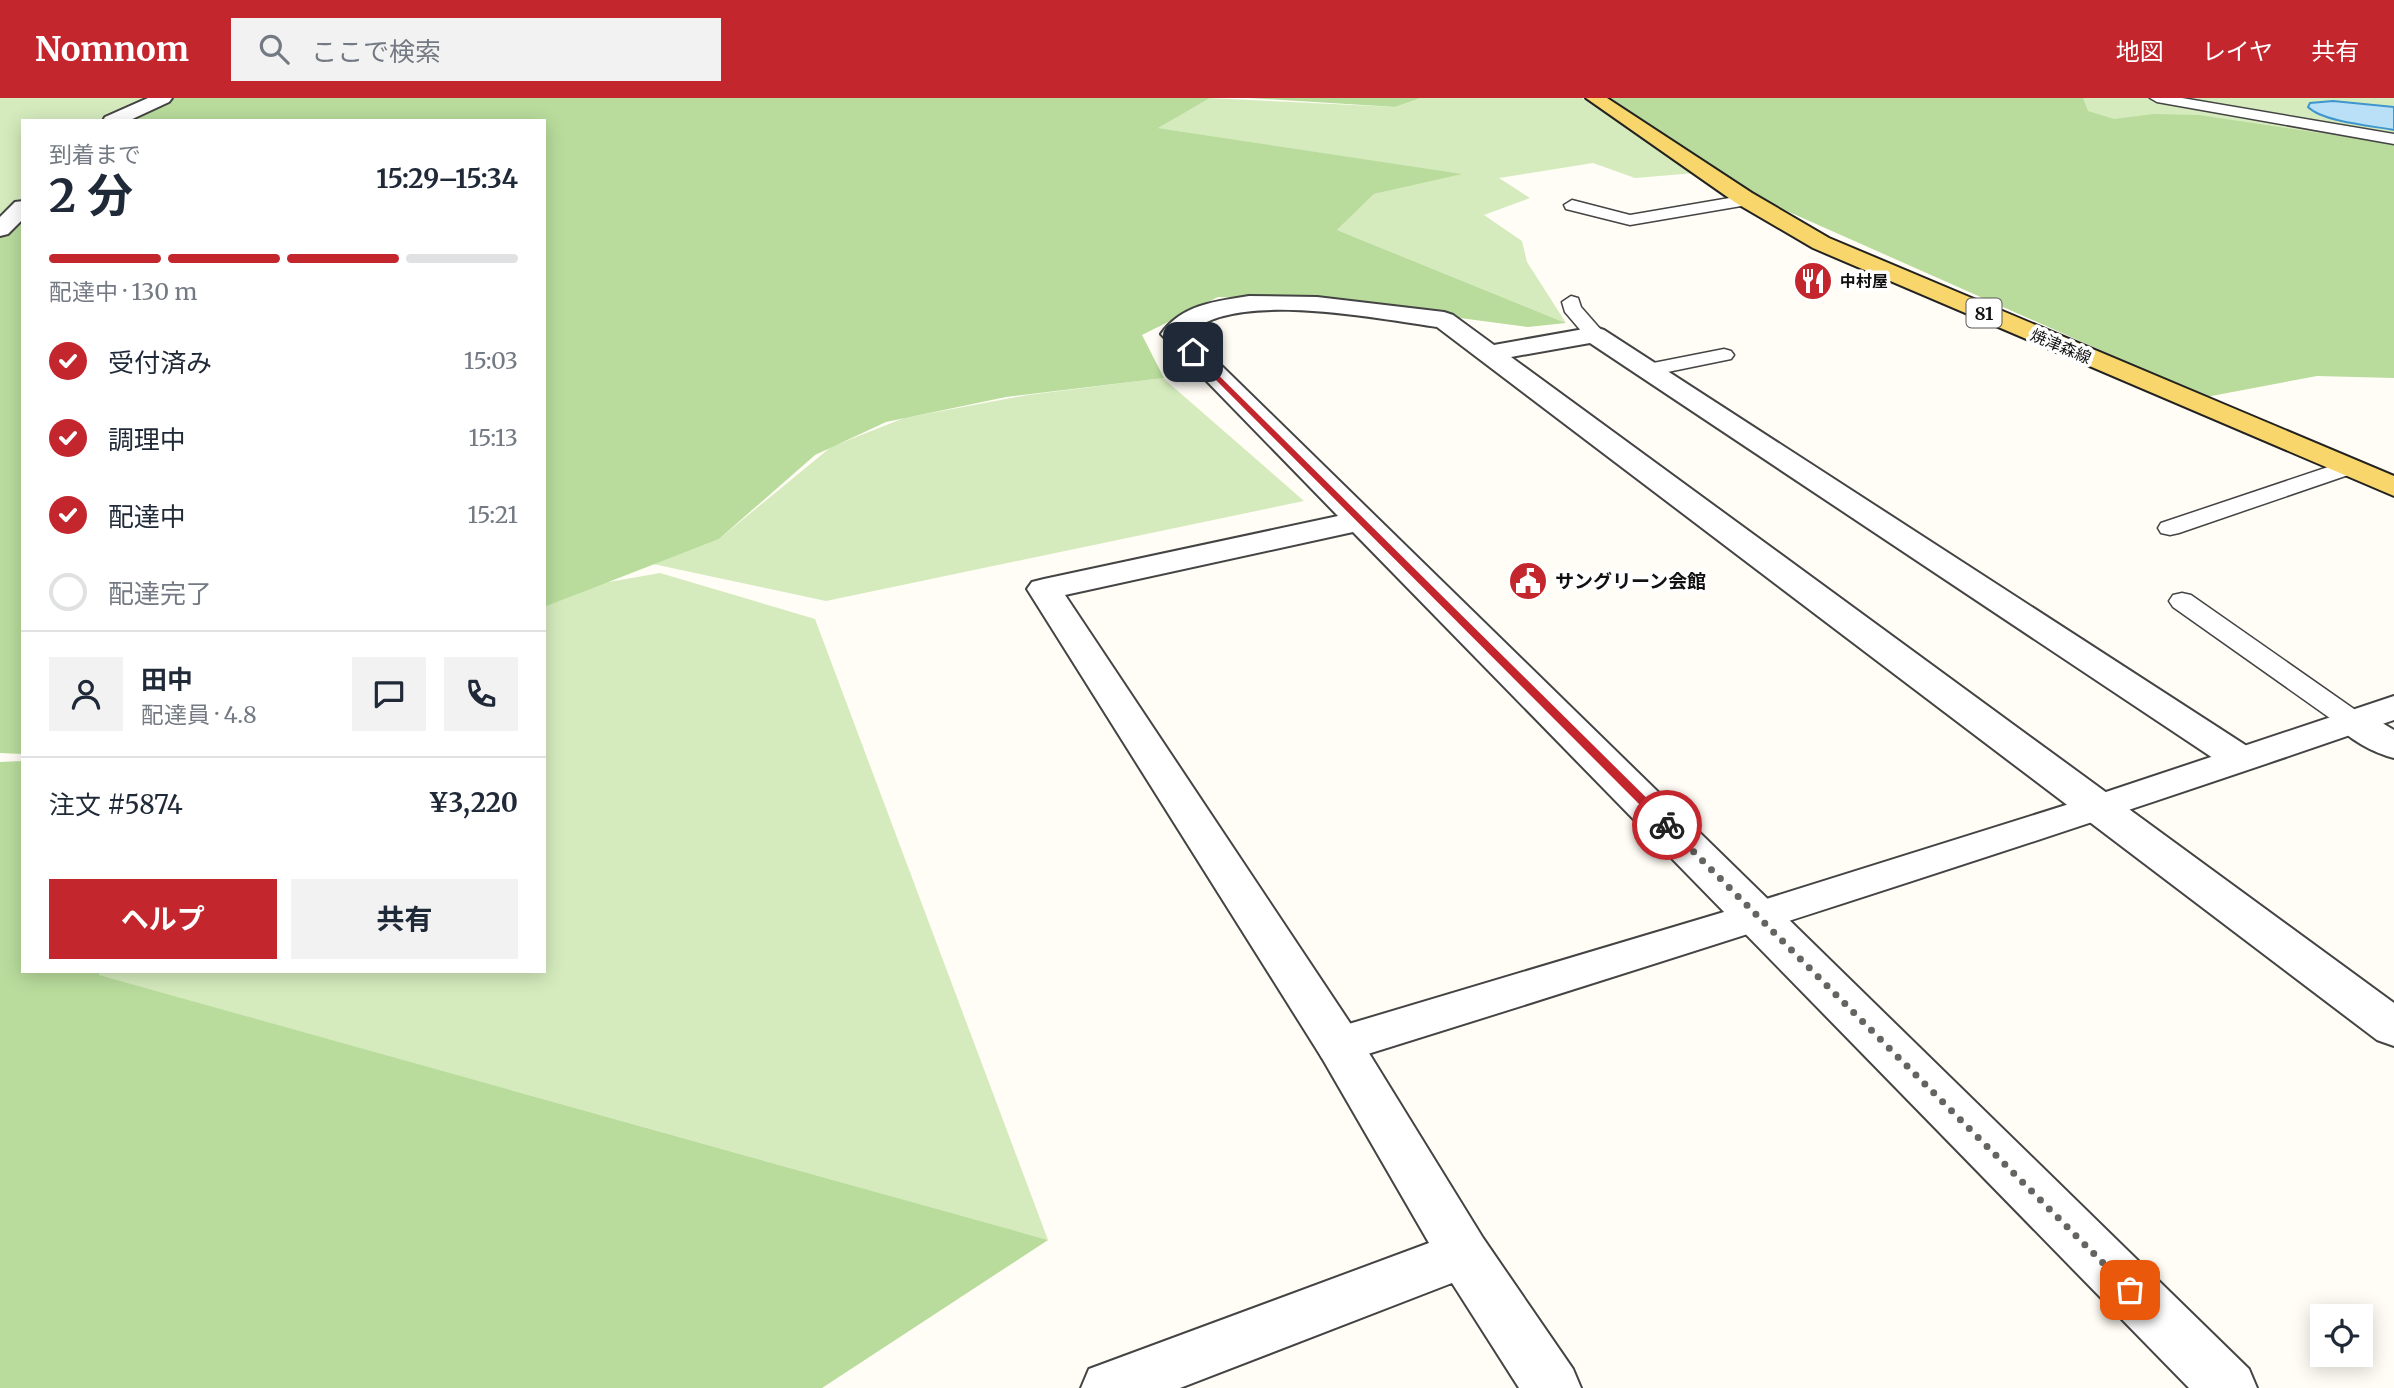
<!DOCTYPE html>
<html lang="ja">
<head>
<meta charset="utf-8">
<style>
  body { margin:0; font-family:Merriweather,"Noto Sans JP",serif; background:#f2f2f3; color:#1f2937; height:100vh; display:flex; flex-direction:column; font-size:26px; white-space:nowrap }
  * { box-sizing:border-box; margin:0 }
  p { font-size:23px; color:#747a83 }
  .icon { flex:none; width:38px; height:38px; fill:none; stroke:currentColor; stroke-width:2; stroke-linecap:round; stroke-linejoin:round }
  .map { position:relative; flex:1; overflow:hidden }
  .side { position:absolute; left:21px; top:21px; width:525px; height:854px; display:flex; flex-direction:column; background:#fff; border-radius:0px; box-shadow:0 4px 18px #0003 }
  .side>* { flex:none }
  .fabs { position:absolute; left:2310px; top:1206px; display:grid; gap:14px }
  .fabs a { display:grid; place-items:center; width:63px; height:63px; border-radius:0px; background:#fff; box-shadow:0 4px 18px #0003; font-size:35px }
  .pin { position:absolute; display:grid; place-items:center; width:60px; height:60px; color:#fff; margin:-30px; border-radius:14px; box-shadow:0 4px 10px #0006 }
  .courier { position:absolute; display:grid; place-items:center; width:70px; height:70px; margin:-35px; border:5px solid #c4262e; border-radius:50%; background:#fff; color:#222; box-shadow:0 2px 9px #0007 }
  .head em { font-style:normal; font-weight:700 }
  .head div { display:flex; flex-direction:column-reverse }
  .head { display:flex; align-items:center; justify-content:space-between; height:119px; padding:0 28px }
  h1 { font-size:46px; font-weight:700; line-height:52px }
  .bar { display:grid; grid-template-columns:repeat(4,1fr); gap:10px 7px; align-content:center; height:84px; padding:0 28px }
  .bar i { height:9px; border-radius:5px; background:#e0e1e3 }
  .bar .active { background:#c4262e }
  .bar p { grid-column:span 4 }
  .line { display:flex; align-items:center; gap:18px; padding:0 28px; border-top:2px solid #e0e1e3 }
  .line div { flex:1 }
  .round { display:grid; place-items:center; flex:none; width:74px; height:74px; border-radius:0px; background:#f2f2f3 }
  ol { padding:0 28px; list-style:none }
  li { display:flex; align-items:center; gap:21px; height:77px }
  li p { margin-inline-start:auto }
  li .icon { padding:7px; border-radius:50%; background:#c4262e; color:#fff; stroke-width:4 }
  li:last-child { color:#747a83 }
  li i { width:38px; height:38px; border:4px solid #e0e1e3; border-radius:50% }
  .action { display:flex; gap:14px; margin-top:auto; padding:14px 28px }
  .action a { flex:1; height:80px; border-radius:0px; background:#c4262e; color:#fff; font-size:28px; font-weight:700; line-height:80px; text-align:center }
  .action a+a { background:#f2f2f3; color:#1f2937 }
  header { display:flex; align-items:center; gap:42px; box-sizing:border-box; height:98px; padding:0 35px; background:#c4262e; color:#fff }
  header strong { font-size:33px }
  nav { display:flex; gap:38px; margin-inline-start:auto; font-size:24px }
  .search { width:490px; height:63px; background:#f2f2f3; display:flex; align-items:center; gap:18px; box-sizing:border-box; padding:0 24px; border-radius:0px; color:#747a83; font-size:26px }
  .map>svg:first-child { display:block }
</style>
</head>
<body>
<header>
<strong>Nomnom</strong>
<div class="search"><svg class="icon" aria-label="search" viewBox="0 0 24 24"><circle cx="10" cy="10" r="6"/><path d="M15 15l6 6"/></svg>ここで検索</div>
<nav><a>地図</a><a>レイヤ</a><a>共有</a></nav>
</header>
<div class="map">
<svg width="2394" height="1290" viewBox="0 0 2394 1290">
  <rect width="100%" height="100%" fill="#fffdf5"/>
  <g fill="#d5ebbd">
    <path d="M0,0H193L162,23H23V125L0,142Z"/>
    <path d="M1210,0L1395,9L1421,0H1582L1695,75L1635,80L1593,65L1499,80L1530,100L1484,117L1522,143L1527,164L1566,225L1337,132L1374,96L1459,76L1157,30Z"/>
    <path d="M1998,0H2394V100Z"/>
    <path d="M1163,280L1304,403L826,503L653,466L719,441L831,349L904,320L1028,297Z"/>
    <path d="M660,475L815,521L1048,1142L98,877L100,873H544V509L603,485Z"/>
  </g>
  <g fill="#b9dc9c">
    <path d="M172,0H1210L1158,30L1462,76L1374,96L1337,132L1566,225L1528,229L1324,202L1218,199L1142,237L1164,280L1006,299L886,324L815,357L719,441L544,509V23H128Z"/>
    <path d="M1249,0H1421L1395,9Z"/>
    <path d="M1595,0H2083L2088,13L2114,21L2154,16L2199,17L2394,46V280L2317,278L2206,299L1780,110Z"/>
    <path d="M23,104V656L0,655V124Z"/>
    <path d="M23,663V873H99V877L1048,1142L822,1290H0V664Z"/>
  </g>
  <path fill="#b9e0f7" stroke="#3f96cf" stroke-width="2" d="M2333,3L2394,9V32C2373,28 2323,24 2308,9L2310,5Z"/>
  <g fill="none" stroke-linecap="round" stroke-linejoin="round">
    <defs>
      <g id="service">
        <path d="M2150,0H2182L2394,36V46L2157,4Z"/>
        <path d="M1747,97L1755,102L1753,106L1630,127L1566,111L1564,107L1572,102L1630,117Z"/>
        <path d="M1571,198L1578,200L1581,209L1602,233L1605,237L1602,241H1588L1565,214L1562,204Z"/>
        <path d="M1724,251L1731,253L1734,257L1731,261L1648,278L1641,276L1638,272L1641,268L1648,266Z"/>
        <path d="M2349,362L2357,364L2361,369L2357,374L2179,435L2170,437L2161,435L2158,430L2161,425Z"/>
        <path d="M2182,495L2191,497L2364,618L2369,624L2364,630L2354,633L2344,630L2173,509L2169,503L2173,497Z"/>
      </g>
      <g id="minor">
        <path d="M148,0H172L169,4L128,23H103L105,19Z"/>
        <path d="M23,103V121L8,136L0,138V119L15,104Z"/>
        <path d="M1249,198L1317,199L1444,214L1453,217L1494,247L1595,229L1604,232L2253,652L2258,660L2253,668L2239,672L2225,668L1590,245L1511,259L2394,905V948L2377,942L1437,229C1378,221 1233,191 1189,236L2249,1271L2257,1290H2189L1353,434L1065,497L1356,934L1483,1140L1573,1271L1581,1290H1519L1452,1185L1180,1290H1081L1089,1271L1429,1145L1322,960L1027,491L1032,484L1044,481L1338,418L1161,236C1181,207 1216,203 1249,198Z"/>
        <path d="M2354,613L2367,616L2394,632V660C2374,655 2347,641 2335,624L2341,616Z"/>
      </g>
      <path id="tertiary" d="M2394,598V622C2044,743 1692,855 1339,965L1322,960L1315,947L1322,934L1744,808L2085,701Z"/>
      <path id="primary" d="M1586,0H1607L1752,95L1829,140L2394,378V398L1813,150L1736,105Z"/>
    </defs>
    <use href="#service" stroke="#444" stroke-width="3"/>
    <use href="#minor" stroke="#444" stroke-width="4"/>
    <use href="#tertiary" stroke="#444" stroke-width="4"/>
    <use href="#primary" stroke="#222" stroke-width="4"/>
    <use href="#service" fill="#fff" fill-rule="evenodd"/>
    <use href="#minor" fill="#fff" fill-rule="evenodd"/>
    <use href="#tertiary" fill="#fff" fill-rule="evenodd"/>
    <use href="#primary" fill="#f9d66b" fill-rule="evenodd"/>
  </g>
  <path fill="#c4262e" d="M1193,252L1672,725V730H1663L1190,256Z"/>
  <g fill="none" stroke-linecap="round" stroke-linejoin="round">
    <path stroke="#646461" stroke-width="7" stroke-dasharray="0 12.6" d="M1667,727L2130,1192"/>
  </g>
  <defs>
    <symbol id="restaurant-disc" viewBox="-11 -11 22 22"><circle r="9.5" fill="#c4262e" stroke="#fff"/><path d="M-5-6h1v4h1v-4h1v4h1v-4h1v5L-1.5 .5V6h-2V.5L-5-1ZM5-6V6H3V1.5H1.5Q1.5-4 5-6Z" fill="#fff"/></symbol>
    <symbol id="civic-disc" viewBox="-11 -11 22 22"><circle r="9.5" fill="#c4262e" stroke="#fff"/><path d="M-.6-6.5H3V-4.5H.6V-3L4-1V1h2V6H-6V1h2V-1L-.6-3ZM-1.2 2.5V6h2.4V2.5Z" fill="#fff"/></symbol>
  </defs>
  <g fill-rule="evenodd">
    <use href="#restaurant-disc" x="1791" y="161" width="44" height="44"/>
    <use href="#civic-disc" x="1506" y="461" width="44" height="44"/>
  </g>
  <g text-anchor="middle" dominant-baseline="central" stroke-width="7" stroke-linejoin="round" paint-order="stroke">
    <g font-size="16" font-weight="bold" fill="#111" stroke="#fff" text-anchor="start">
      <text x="1840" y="183">中村屋</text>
    </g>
    <g font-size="16" fill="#111" stroke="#fff">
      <text transform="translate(2061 248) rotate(23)">焼津森線</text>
    </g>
    <rect fill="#fff" stroke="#585858" stroke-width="2" x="1966.5" y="200.5" width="35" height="29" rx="5"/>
    <g font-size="18" font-weight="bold" fill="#111">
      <text x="1984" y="215">81</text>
    </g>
    <g font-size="19" font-weight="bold" fill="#111" stroke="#fff" text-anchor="start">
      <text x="1555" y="483">サングリーン会館</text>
    </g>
  </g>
</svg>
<div class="fabs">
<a><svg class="icon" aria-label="locate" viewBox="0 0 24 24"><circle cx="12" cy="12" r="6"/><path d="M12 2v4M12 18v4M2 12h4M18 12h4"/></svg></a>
</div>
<div class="pin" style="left:2130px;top:1192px;background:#ea580c"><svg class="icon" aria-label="bag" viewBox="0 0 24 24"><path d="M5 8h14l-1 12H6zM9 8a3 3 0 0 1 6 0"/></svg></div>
<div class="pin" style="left:1193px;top:254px;background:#1f2937"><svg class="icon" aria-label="home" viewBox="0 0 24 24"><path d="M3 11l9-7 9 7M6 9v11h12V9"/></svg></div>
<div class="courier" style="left:1667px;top:727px"><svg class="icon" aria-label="bike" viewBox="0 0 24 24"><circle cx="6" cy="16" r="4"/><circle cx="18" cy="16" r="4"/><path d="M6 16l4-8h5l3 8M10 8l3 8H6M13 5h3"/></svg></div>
<section class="side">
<div class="head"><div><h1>2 分</h1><p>到着まで</p></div><em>15:29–15:34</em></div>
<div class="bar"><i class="active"></i><i class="active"></i><i class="active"></i><i></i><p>配達中 · 130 m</p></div>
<ol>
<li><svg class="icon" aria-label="check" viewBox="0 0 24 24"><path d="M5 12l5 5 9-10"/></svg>受付済み<p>15:03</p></li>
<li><svg class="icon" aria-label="check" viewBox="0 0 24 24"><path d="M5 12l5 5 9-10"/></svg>調理中<p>15:13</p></li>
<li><svg class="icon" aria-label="check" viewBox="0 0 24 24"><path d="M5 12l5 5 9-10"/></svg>配達中<p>15:21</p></li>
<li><i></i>配達完了</li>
</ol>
<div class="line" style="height:126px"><a class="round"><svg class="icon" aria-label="person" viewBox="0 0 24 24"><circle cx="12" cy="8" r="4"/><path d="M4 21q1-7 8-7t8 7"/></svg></a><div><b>田中</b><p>配達員 · 4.8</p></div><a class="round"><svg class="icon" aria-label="chat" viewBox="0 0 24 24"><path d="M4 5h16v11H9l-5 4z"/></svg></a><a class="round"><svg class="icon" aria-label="phone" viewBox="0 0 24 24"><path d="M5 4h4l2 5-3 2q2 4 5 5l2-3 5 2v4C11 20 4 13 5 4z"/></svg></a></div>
<div class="line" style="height:91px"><div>注文 #5874</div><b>¥3,220</b></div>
<div class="action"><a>ヘルプ</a><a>共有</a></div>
</section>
</div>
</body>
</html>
